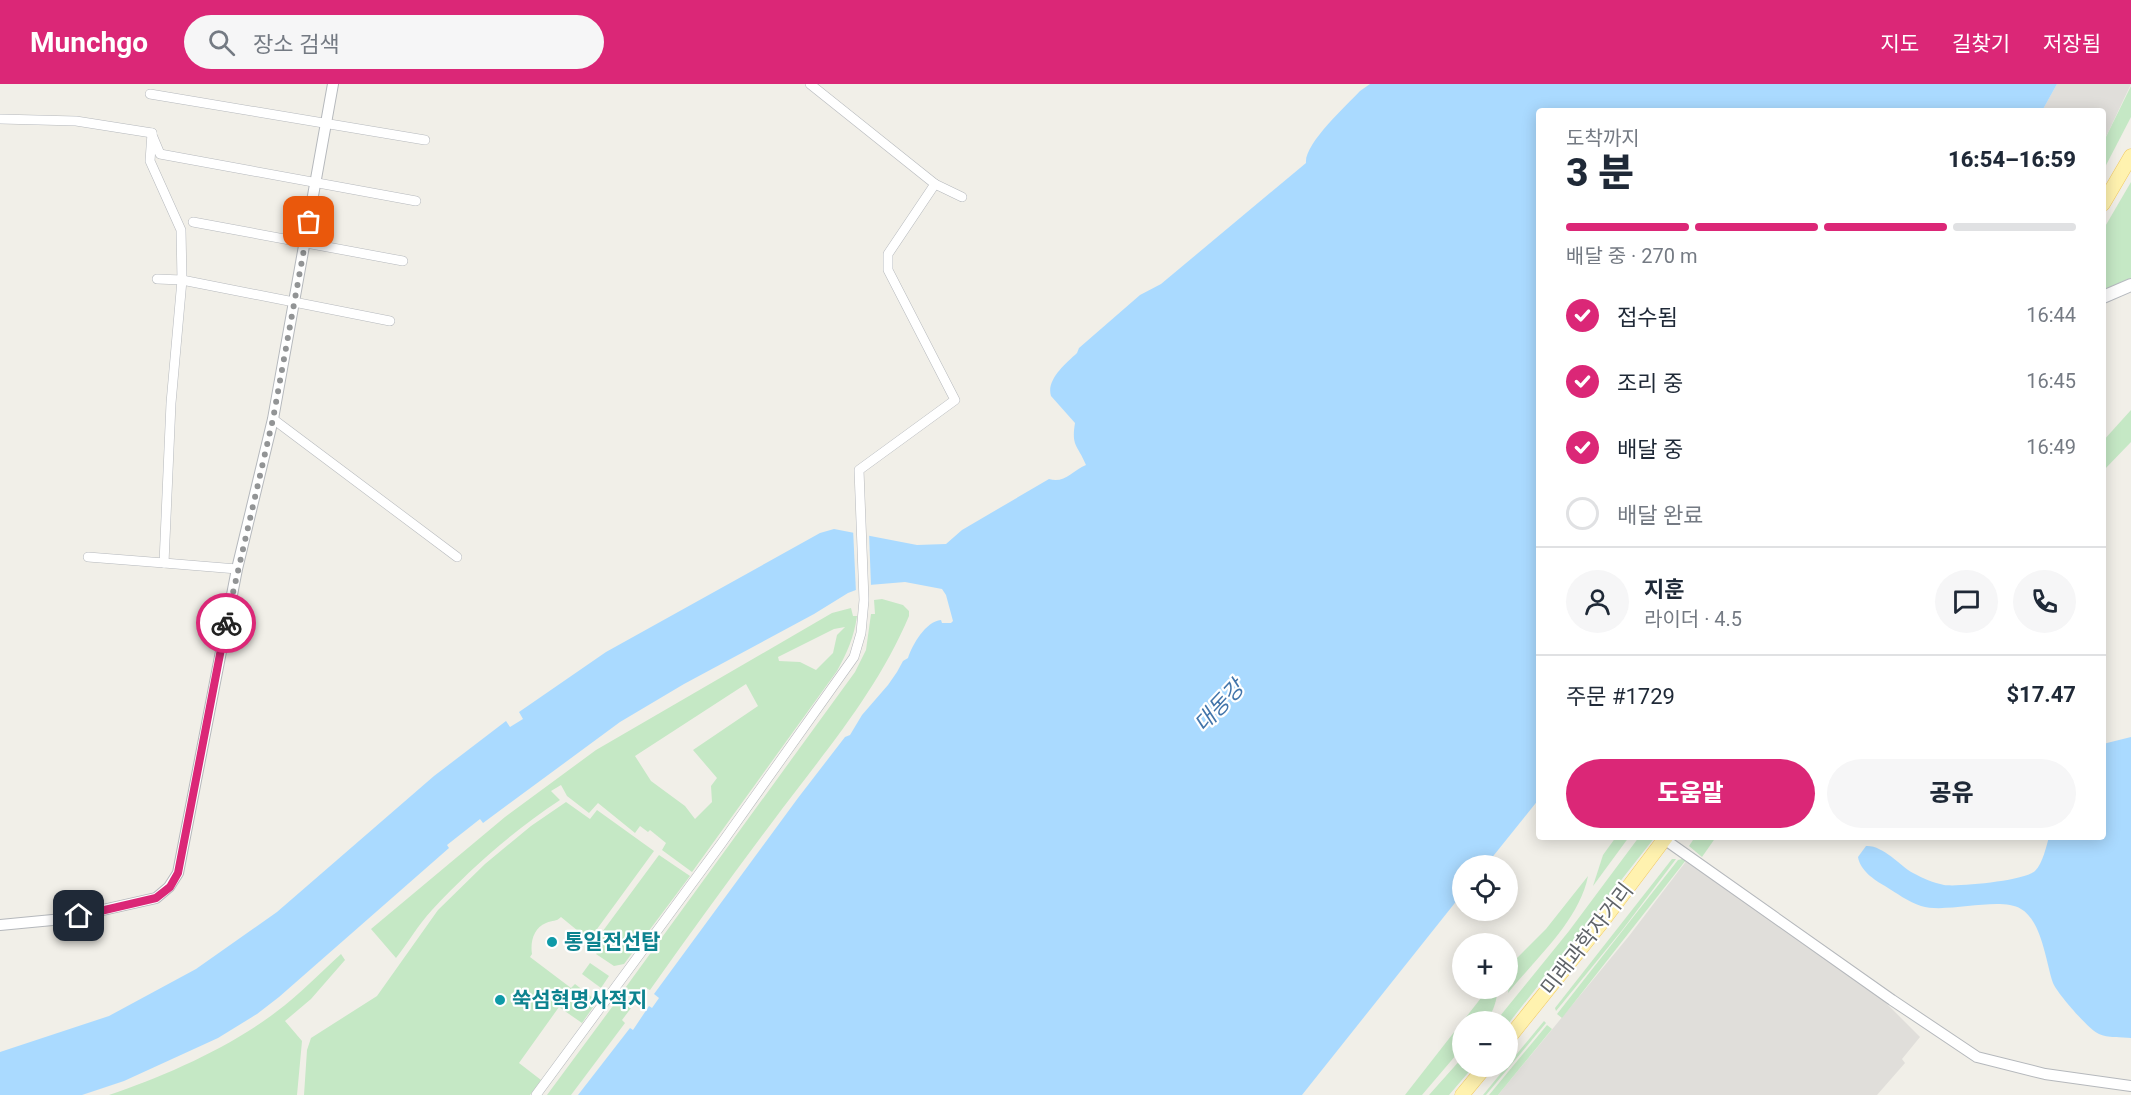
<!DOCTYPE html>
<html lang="ko">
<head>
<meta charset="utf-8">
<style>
  body { margin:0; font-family:Roboto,"Noto Sans KR",sans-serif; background:#f6f6f7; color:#1f2937; height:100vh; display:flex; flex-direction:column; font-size:22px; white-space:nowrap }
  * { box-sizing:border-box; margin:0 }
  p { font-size:20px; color:#747a83 }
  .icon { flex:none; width:33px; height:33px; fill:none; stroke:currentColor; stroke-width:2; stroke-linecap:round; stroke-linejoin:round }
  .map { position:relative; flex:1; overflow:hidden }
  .panel { position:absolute; left:1536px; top:24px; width:570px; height:732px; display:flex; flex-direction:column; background:#fff; border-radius:6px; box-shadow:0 3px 15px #0003 }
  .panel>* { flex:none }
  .controls { position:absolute; left:1452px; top:771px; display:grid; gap:12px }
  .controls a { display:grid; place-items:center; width:66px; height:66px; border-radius:50%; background:#fff; box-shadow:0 3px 15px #0003; font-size:30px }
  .pin { position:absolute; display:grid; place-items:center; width:51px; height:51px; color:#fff; margin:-26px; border-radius:12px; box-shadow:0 3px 9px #0006 }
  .courier { position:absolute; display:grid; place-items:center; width:60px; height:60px; margin:-30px; border:4px solid #db2777; border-radius:50%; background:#fff; color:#222; box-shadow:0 2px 8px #0007 }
  .headline em { font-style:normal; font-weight:800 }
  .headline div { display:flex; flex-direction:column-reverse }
  .headline { display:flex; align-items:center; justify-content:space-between; height:102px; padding:0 30px }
  h1 { font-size:39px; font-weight:800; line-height:45px }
  .bar { display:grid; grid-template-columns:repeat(4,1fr); gap:9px 6px; align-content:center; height:72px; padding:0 30px }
  .bar i { height:8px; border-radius:4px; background:#e0e1e3 }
  .bar .current { background:#db2777 }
  .bar p { grid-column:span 4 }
  .line { display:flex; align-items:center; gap:15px; padding:0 30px; border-top:2px solid #e0e1e3 }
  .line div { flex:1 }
  .round { display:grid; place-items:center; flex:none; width:63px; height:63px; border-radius:32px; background:#f6f6f7 }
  ol { padding:0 30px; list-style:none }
  li { display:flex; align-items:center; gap:18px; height:66px }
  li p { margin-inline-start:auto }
  li .icon { padding:6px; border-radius:50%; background:#db2777; color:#fff; stroke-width:4 }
  li:last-child { color:#747a83 }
  li i { width:33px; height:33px; border:3px solid #e0e1e3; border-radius:50% }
  .cta { display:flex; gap:12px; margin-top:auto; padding:12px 30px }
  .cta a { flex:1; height:69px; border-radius:36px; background:#db2777; color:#fff; font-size:24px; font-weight:800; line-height:69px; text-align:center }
  .cta a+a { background:#f6f6f7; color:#1f2937 }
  header { display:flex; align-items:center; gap:36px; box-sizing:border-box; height:84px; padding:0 30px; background:#db2777; color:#fff }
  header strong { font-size:28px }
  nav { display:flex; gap:33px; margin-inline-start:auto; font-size:21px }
  .search { width:420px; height:54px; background:#f6f6f7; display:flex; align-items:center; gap:15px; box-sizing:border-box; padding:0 21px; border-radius:33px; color:#747a83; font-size:22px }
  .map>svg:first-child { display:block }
</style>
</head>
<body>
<header>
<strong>Munchgo</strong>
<div class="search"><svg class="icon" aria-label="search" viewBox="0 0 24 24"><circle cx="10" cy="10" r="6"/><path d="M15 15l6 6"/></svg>장소 검색</div>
<nav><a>지도</a><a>길찾기</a><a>저장됨</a></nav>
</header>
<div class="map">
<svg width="2131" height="1011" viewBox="0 0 2131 1011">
  <rect width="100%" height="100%" fill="#f1efe8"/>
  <g fill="#e0deda">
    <path d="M2057,0H2131L2103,59V27H2042Z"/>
    <path d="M1687,776L1879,912L1920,953L1902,975L1905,979L1877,1011H1498L1629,852Z"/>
  </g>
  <g fill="#c5e8c5" fill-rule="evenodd">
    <path d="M2131,2V33L2103,87V59Z"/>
    <path d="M2131,98V194L2103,206V146Z"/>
    <path d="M2131,326V358L2103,387V357Z"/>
    <path d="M882,515L903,521L909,527V532C878,605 829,663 782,725C737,785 693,845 650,906L646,904L636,916L623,907L855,588L866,566L871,530H875L874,516Z"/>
    <path d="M851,524L853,532H857C854,553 847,569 837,587L692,788L662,766L666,759L650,746L648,748L640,742L635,749L598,719L589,729L567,712L561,701L551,707L560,716C513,747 470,785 432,826C418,841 408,859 396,874L371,845L505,733L596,666L832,529ZM845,543L837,551L833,569L816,586L800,578L779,577L778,573L834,545ZM746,600L758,622L693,666L717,694L711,702L712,718L695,735L685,722L651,697L635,672Z"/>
    <path d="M566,718L590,735L597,726L654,767L589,856L561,833C556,838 553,836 546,839C534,844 530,857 532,870L530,873L571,904L575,900L593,914L596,919L582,939L559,923L519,979L541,996L530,1011H304L307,966L311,954L377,912L438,826L485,780L531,742Z"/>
    <path d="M1616,753H1629L1593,802L1603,771Z"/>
    <path d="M1639,753H1655L1508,940V938L1496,937L1569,847Z"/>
    <path d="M1695,753H1716L1702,773L1689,762Z"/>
    <path d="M659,771L690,792L624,880L614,882L596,870L600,864L594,859Z"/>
    <path d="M1672,775H1676L1623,845L1556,927L1555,924Z"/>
    <path d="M1682,775L1686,776L1562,934L1557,930L1678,776Z"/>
    <path d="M1588,792C1579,837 1536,874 1508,909L1511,880L1546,845Z"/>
    <path d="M341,870L345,876L311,915L285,937L302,957L297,1011H109C163,993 231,963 276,928C299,911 320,889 341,870Z"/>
    <path d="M590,879L609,892L601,904L582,890Z"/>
    <path d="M1488,905H1498C1496,918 1494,927 1486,937H1463Z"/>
    <path d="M618,915L631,924L622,936L625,939L571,1011H547Z"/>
    <path d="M1544,937L1546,939L1486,1011H1483Z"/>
    <path d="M1462,938V964L1422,1011H1405Z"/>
    <path d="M1547,941L1552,945L1498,1011H1489Z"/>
    <path d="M1462,974V982L1473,983L1449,1011H1429Z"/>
  </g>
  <g fill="#aadaff">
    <path d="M1370,0H2057L2042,27H1539V715L1486,781L1462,782V810L1302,1011H578L630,944L633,946L649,922L652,924L659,914L654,910L798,714L845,653L850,651L862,631L888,601L897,588L903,577L908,574C912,561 926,537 941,536L942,539H951L953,537L946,511L942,505L905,498L869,501L848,509L814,530L684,600L620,638L483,739L480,735L447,761L449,764L279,913L257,930L218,954L124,997L82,1011H0V968L109,932L196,885L277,828L434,692L506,637L510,643L523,635L519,628L606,568L820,449L834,445L917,461L946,460L962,446L1049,395C1064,400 1072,387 1086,381C1078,361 1071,363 1075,339L1051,312C1046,296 1065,280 1077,269L1079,264L1140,211L1161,200L1306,79C1304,60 1346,22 1360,7Z"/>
    <path d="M2131,653V954C2122,953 2107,954 2099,950C2089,946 2057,909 2053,899C2046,879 2042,837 2021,825C1999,812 1947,830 1921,822C1909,818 1896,809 1885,802C1874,796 1860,786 1858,773L1866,762C1883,761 1899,781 1913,789C1922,794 1934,799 1944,801C1958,803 2025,797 2035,787C2043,779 2046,763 2049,753H2103V660Z"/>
  </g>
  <path fill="#f1efe8" d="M853,444L869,448L871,503L856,509Z"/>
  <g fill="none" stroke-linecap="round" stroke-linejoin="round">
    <defs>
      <g id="minor">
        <path d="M810,0L935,100L962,113"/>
        <path d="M150,10L425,56"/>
        <path d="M0,35L76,37L152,49"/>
        <path d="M152,51L160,70L416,117"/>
        <path d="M193,138L403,177"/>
        <path d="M157,195L182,196L390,237"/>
        <path d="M273,335L457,473"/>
        <path d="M88,473L164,479L171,319L182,196L181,146L150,77L152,49"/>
        <path d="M164,479L237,485"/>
        <path d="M536,1011L721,760L854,573L861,549L864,516L859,386L955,316L888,186V170L935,100"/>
      </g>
      <g id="tertiary">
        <path d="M1664,755L1892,916L1977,973L2045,990L2131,1002"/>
        <path d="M0,841L63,835L156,814L169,803L178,789L237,485L273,335L333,0"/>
      </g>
      <path id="secondary" d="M2103,213L2131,201"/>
      <g id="primary">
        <path d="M2103,120L2131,72"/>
        <path d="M1508,955L1602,838L1666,753"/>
        <path d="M1462,1011L1486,982"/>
      </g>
    </defs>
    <use href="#minor" stroke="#b5b8bc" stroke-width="10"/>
    <use href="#tertiary" stroke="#b5b8bc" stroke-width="12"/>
    <use href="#secondary" stroke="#b6babf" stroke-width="14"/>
    <use href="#primary" stroke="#f2c960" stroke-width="15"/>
    <use href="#minor" stroke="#fff" stroke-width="9"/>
    <use href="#tertiary" stroke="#fff" stroke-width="10"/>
    <use href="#secondary" stroke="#fff" stroke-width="12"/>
    <use href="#primary" stroke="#fff2af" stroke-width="14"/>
  </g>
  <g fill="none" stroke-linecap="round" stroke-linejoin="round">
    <path stroke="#929495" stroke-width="6" stroke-dasharray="0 10.8" d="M226,539L273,335L309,138"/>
    <path stroke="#db2777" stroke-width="8" d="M79,832L156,814L170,803L178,789L226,539"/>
  </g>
  <g fill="#0f9aa8" stroke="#fff" stroke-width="2">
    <circle cx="552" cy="858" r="6"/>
    <circle cx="500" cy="916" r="6"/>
  </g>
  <g text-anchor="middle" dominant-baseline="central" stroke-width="4.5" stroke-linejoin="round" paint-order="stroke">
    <g font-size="21" fill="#5f6368" stroke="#fff">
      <text transform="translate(1587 855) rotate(-52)">미래과학자거리</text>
    </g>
    <g font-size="21" font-weight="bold" fill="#0d838f" stroke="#fff" text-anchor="start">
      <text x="564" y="858">통일전선탑</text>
      <text x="512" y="916">쑥섬혁명사적지</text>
    </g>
    <g font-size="22" font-style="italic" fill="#4174aa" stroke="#fff">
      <text transform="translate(1219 622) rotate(-47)">대동강</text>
    </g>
  </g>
</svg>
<div class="controls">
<a><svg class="icon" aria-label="locate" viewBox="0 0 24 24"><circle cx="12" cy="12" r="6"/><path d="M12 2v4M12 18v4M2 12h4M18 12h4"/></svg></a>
<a>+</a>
<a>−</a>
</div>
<div class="pin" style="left:309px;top:138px;background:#ea580c"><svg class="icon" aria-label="bag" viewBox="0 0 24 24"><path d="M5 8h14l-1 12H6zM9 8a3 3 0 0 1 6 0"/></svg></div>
<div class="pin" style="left:79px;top:832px;background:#1f2937"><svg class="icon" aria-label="home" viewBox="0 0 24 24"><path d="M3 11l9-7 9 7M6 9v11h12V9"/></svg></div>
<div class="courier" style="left:226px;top:539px"><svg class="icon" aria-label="bike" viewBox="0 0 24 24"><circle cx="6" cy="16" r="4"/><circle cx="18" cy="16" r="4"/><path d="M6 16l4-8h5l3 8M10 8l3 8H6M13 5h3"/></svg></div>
<section class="panel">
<div class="headline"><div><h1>3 분</h1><p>도착까지</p></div><em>16:54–16:59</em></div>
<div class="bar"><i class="current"></i><i class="current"></i><i class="current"></i><i></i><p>배달 중 · 270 m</p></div>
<ol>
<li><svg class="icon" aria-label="check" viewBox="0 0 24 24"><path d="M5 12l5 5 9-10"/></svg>접수됨<p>16:44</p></li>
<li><svg class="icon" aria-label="check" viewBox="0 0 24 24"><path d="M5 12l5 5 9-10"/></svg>조리 중<p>16:45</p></li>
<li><svg class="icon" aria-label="check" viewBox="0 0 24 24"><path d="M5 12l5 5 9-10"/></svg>배달 중<p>16:49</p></li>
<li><i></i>배달 완료</li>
</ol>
<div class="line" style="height:108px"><a class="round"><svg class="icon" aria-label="person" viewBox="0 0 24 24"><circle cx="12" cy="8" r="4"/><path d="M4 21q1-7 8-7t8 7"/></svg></a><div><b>지훈</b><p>라이더 · 4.5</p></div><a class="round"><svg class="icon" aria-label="chat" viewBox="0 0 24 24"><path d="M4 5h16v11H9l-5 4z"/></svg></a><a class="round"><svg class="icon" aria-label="phone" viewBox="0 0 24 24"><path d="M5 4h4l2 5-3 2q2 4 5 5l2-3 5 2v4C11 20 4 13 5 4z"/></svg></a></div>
<div class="line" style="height:78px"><div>주문 #1729</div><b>$17.47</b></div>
<div class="cta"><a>도움말</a><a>공유</a></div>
</section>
</div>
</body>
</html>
